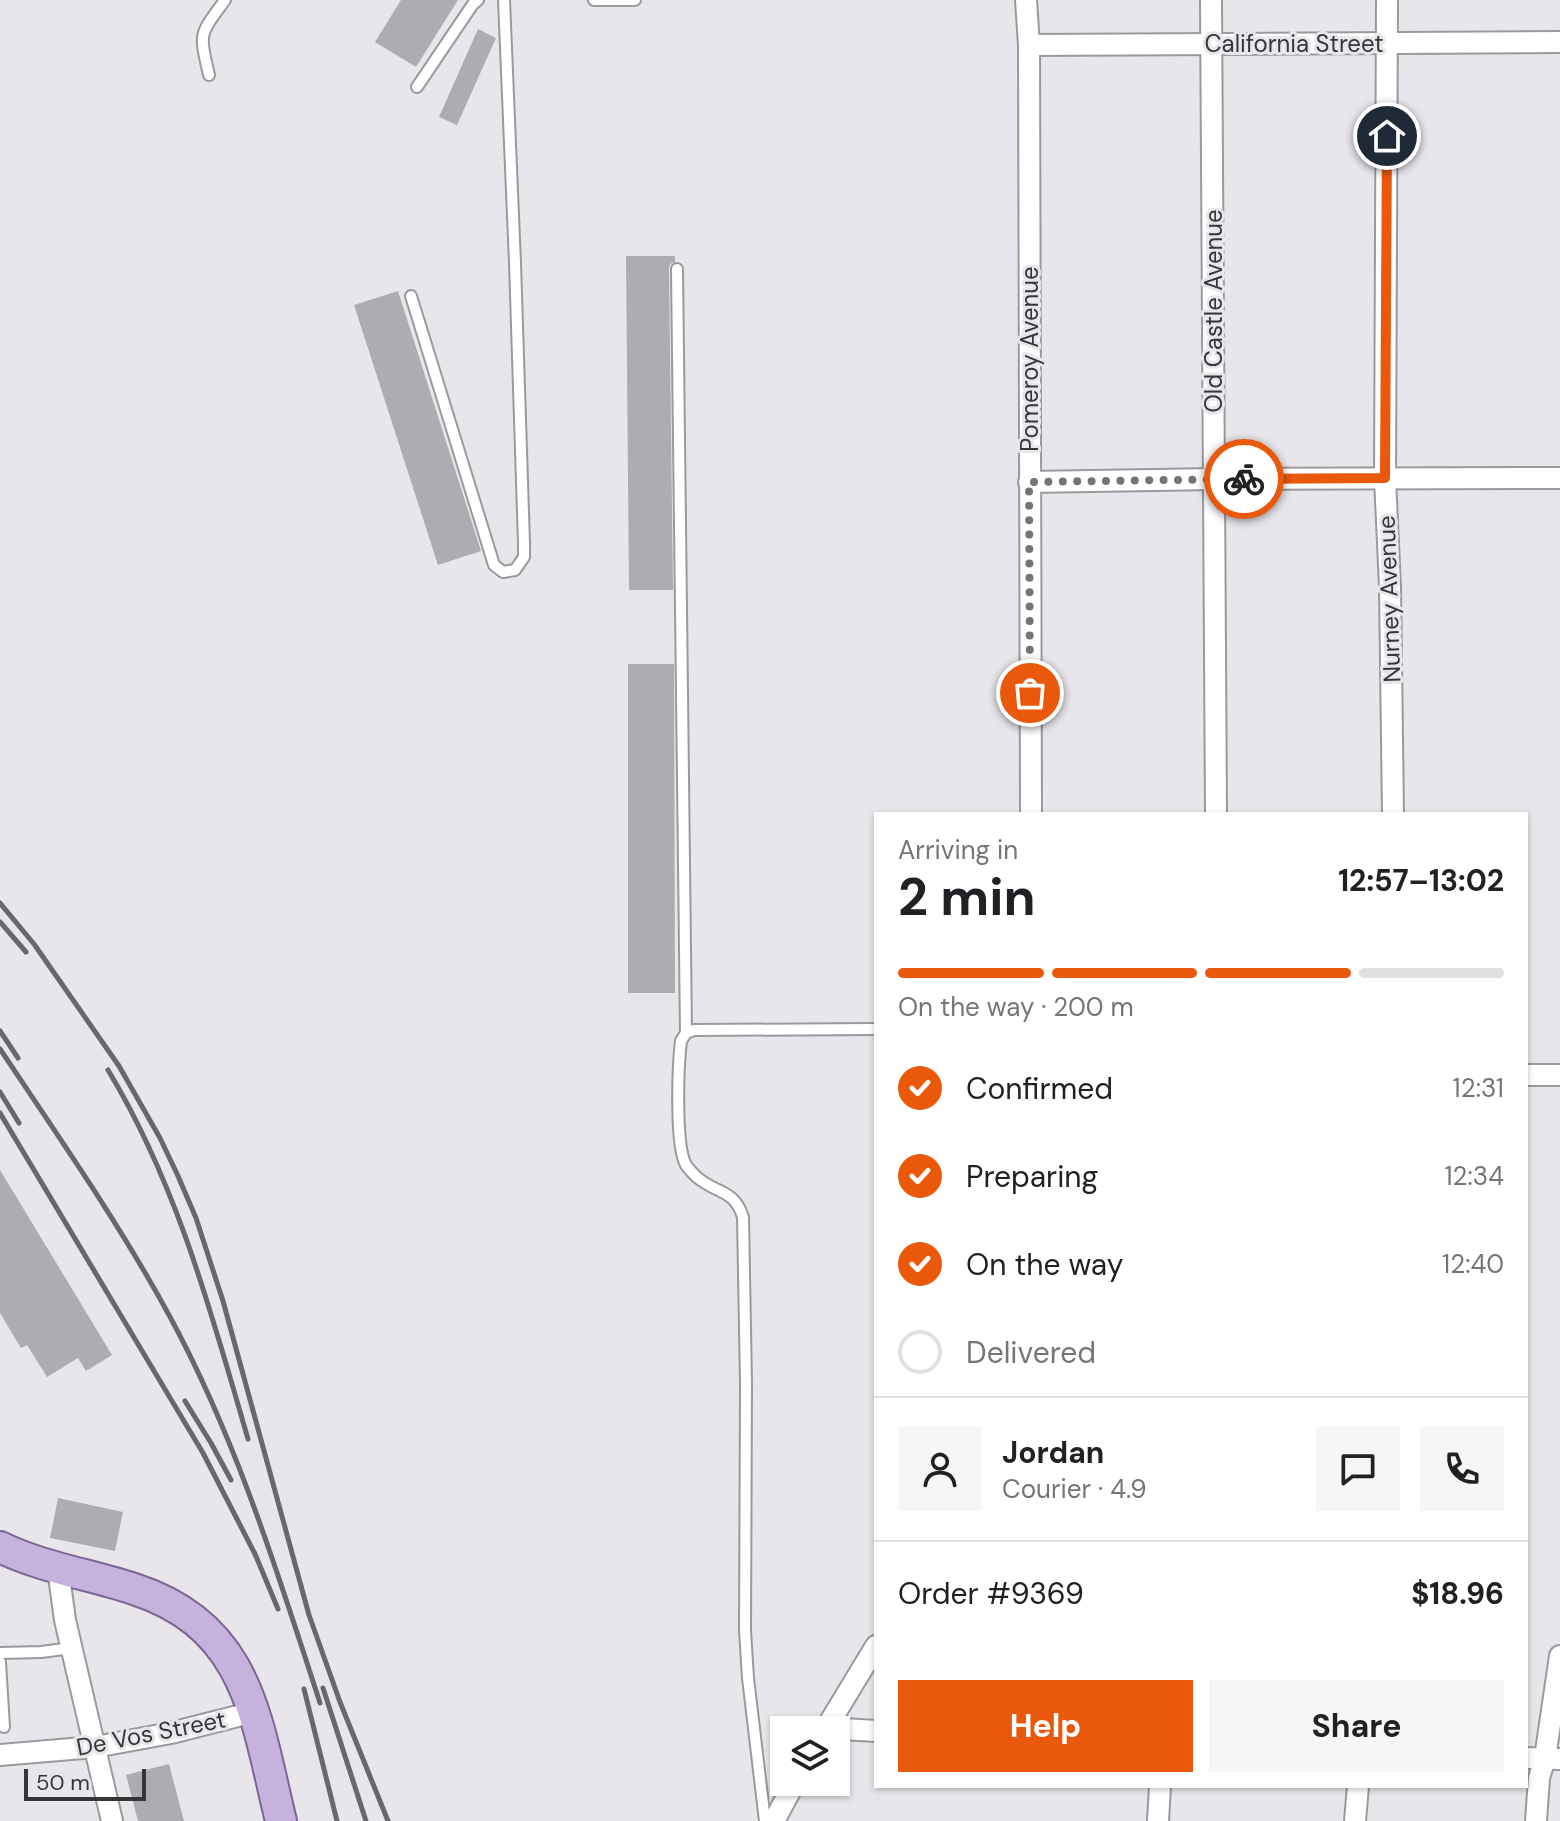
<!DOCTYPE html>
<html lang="en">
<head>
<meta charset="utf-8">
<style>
  body { margin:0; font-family:"DM Sans",sans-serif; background:#f6f6f6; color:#202124; height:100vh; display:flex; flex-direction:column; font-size:30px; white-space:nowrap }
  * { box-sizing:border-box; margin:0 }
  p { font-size:26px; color:#757577 }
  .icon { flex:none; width:44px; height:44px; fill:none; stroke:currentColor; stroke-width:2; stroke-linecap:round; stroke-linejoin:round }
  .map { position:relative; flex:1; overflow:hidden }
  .panel { position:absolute; left:874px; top:812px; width:654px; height:976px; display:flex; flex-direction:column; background:#fff; border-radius:0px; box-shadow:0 2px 6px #0004 }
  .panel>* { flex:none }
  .tools { position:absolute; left:770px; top:1716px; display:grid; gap:16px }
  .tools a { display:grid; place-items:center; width:80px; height:80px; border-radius:0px; background:#fff; box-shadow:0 2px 6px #0004; font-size:40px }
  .scale { position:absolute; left:24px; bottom:20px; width:122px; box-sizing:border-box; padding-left:8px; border:4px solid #363537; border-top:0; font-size:22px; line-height:28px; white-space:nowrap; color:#363537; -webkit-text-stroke:6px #e8e6eb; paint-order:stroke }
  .pin { position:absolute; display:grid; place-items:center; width:68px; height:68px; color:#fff; margin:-34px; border:4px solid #fff; border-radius:50%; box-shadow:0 2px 8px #0007 }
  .courier { position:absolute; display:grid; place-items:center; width:80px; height:80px; margin:-40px; border:6px solid #ea580c; border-radius:50%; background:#fff; color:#222; box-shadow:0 2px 10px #0007 }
  .summary em { font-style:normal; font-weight:700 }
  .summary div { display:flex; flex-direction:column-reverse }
  .summary { display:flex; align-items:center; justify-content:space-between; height:136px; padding:0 24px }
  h1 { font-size:52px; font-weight:700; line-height:60px }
  .bar { display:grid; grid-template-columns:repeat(4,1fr); gap:12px 8px; align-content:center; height:96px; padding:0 24px }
  .bar i { height:10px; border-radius:6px; background:#e0e0e0 }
  .bar .selected { background:#ea580c }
  .bar p { grid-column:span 4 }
  .line { display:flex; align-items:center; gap:20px; padding:0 24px; border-top:2px solid #e0e0e0 }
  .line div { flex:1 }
  .round { display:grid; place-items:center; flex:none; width:84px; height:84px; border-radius:0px; background:#f6f6f6 }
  ol { padding:0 24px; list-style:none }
  li { display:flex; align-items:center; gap:24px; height:88px }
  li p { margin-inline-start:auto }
  li .icon { padding:8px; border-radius:50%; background:#ea580c; color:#fff; stroke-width:4 }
  li:last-child { color:#757577 }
  li i { width:44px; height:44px; border:4px solid #e0e0e0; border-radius:50% }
  .primary-button { display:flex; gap:16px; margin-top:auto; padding:16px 24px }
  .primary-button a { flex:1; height:92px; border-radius:0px; background:#ea580c; color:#fff; font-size:32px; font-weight:700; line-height:92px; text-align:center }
  .primary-button a+a { background:#f6f6f6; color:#202124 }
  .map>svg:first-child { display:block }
</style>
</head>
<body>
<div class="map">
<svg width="1560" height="1821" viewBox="0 0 1560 1821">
  <rect width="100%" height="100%" fill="#e8e6eb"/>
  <g fill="#aeacb1">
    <path d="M401,0H458L416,67L375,42Z"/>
    <path d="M478,29L496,38L457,125L439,117Z"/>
    <path d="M626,256H675V262L670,264L669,269L673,590H629Z"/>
    <path d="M398,291L481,551L438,565L354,305Z"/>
    <path d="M628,664H674L675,993H628Z"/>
    <path d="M0,1170L112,1355L86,1371L78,1358L47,1377L27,1345L21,1348L0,1313Z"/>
    <path d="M58,1498L123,1512L115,1551L50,1538Z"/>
    <path d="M169,1764L184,1821H138L126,1775Z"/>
  </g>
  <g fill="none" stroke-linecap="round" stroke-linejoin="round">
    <defs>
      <g id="lane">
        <path d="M594,0H635"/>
        <path d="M209,75C199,31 199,36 225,0"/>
        <path d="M417,87L473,4L478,0"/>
        <path d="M677,269L686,1033"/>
        <path d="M411,296L494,565L503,572L515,570L524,557V544L515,263L504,0"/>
        <path d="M0,1653L41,1652L72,1648"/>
        <path d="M0,1662L4,1727"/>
        <path d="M765,1821L748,1678L745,1631L746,1384L743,1217C734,1189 717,1194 698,1178C694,1175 689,1169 686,1165C675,1146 678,1065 681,1041L686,1033L694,1030L876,1029"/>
      </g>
      <g id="street">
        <path d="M1026,0L1029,45L1031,814"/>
        <path d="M1211,0L1216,814"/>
        <path d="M1387,0L1385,478L1390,587L1393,814"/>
        <path d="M1029,45L1560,42"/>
        <path d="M1029,482L1215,479L1560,478"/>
        <path d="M1526,1075H1560"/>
        <path d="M58,1569L65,1620L112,1821"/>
        <path d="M826,1728L876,1731"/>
        <path d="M825,1730L876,1646"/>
        <path d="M0,1755L95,1747L171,1733L254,1712"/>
        <path d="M1526,1758L1560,1759"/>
        <path d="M774,1821L795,1782"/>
        <path d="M1158,1821L1160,1786"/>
        <path d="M1355,1821L1358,1786"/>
        <path d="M1536,1821L1539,1778L1545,1758L1560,1656"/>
      </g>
      <path id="primary" d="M0,1547C43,1568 89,1574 134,1589C249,1626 256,1719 281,1821"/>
    </defs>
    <use href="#lane" stroke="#9b999e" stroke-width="14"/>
    <use href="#street" stroke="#9b999e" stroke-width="24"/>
    <use href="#primary" stroke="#7b6694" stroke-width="34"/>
    <use href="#lane" stroke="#fff" stroke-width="10"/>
    <use href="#street" stroke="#fff" stroke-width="20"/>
    <use href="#primary" stroke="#c6b3dd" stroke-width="30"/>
    <g stroke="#68676a" stroke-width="5">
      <path d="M0,903L34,944L119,1066L160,1138L178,1176L196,1218L223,1301L309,1615L340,1702L388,1821"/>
      <path d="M0,922L26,952"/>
      <path d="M0,1031L18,1058"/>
      <path d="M0,1049C58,1136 119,1223 169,1315C236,1438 277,1571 320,1703"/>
      <path d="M108,1070C177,1184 211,1312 248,1439"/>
      <path d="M0,1092L19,1123"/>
      <path d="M0,1113L203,1453L255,1554L278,1609"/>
      <path d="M185,1401L211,1443L231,1480"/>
      <path d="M323,1688L366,1821"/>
      <path d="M304,1689L337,1821"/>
    </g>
  </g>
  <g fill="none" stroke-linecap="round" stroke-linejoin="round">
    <path stroke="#747376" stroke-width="8" stroke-dasharray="0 14.4" d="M1030,693L1029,482L1244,479"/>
    <path stroke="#ea580c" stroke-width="10" d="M1244,479L1385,478L1387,136"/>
  </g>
  <g text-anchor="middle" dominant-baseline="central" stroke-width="6" stroke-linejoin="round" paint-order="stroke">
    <g font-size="24" fill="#363537" stroke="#e8e6eb">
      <text x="1294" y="43">California Street</text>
      <text transform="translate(1213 311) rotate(-90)">Old Castle Avenue</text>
      <text transform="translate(1029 359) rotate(-90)">Pomeroy Avenue</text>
      <text transform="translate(1389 599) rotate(-92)">Nurney Avenue</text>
      <text transform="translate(151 1733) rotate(-11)">De Vos Street</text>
    </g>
  </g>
</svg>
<div class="tools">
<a><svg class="icon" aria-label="layers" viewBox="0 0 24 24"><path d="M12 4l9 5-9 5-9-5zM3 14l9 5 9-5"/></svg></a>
</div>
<div class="scale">50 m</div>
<div class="pin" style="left:1030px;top:693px;background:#ea580c"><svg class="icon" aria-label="bag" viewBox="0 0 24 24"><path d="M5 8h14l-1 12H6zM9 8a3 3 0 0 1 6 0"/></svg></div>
<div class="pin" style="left:1387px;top:136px;background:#1f2937"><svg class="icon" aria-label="home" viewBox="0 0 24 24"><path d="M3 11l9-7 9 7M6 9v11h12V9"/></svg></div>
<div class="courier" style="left:1244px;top:479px"><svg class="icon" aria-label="bike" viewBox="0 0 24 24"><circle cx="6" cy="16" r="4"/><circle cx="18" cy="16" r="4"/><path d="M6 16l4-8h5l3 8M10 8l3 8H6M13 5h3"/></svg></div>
<section class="panel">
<div class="summary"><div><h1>2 min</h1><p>Arriving in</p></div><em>12:57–13:02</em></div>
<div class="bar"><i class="selected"></i><i class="selected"></i><i class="selected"></i><i></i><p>On the way · 200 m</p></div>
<ol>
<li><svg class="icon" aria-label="check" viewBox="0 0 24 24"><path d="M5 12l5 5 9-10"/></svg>Confirmed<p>12:31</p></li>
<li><svg class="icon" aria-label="check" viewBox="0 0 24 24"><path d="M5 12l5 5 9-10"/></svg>Preparing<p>12:34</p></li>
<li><svg class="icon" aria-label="check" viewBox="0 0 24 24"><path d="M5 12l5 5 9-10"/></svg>On the way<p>12:40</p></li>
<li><i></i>Delivered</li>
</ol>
<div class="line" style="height:144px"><a class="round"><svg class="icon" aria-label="person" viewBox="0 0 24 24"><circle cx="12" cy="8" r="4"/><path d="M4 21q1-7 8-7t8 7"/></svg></a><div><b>Jordan</b><p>Courier · 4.9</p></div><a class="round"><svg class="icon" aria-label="chat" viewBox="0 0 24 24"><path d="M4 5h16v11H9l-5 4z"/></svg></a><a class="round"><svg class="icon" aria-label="phone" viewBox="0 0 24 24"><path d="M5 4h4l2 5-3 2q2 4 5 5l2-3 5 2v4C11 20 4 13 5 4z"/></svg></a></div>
<div class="line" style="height:104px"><div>Order #9369</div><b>$18.96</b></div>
<div class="primary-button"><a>Help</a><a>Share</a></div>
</section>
</div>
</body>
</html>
